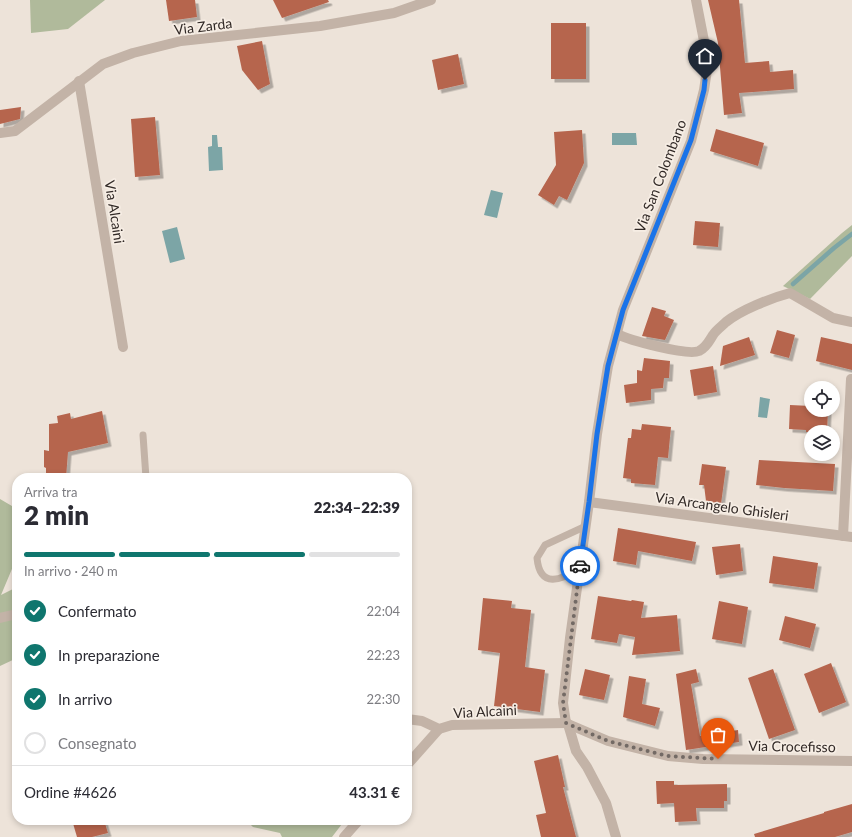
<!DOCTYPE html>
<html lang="it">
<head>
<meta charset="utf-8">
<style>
  body { margin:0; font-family:Lato,sans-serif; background:#f2f2f3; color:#2b2b33; height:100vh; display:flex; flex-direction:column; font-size:15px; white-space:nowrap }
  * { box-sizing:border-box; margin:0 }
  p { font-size:13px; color:#7c7c81 }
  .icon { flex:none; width:22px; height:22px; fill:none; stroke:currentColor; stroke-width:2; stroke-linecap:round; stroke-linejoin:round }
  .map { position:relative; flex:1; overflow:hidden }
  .side { position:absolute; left:12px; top:473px; width:400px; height:352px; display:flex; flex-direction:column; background:#fff; border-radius:16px; box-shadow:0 2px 6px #0003 }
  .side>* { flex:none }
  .fabs { position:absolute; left:804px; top:381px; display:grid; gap:8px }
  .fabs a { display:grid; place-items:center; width:36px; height:36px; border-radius:50%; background:#fff; box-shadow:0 2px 6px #0003; font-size:20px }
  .pin { position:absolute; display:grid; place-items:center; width:34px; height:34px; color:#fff; margin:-41px -17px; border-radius:50% 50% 50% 0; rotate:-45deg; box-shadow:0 0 4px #0007 }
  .pin .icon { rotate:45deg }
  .courier { position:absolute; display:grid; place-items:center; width:40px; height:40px; margin:-20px; border:3px solid #1a73e8; border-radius:50%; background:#fff; color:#222; box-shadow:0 1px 5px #0007 }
  .summary em { font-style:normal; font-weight:800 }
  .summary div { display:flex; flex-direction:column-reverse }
  .summary { display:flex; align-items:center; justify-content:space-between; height:68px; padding:0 12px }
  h1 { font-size:26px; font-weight:800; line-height:30px }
  .bar { display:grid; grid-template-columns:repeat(4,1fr); gap:6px 4px; align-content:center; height:48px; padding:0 12px }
  .bar i { height:5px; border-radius:3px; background:#e1e1e2 }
  .bar .selected { background:#0f766e }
  .bar p { grid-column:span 4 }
  .line { display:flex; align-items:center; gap:10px; padding:0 12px; border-top:1px solid #e1e1e2 }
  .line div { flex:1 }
  ol { padding:0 12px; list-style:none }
  li { display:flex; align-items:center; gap:12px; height:44px }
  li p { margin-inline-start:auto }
  li .icon { padding:4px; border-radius:50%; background:#0f766e; color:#fff; stroke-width:4 }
  li:last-child { color:#7c7c81 }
  li i { width:22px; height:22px; border:2px solid #e1e1e2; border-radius:50% }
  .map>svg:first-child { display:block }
</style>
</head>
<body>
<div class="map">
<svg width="852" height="837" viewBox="0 0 852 837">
  <defs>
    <filter id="shadow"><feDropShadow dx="3.5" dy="3.5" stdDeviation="0" flood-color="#0004"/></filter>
  </defs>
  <rect width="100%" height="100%" fill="#ede3d9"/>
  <g fill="#b0ba9b">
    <path d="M30,0H105L68,29L31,33Z"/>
    <path d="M852,225V256L810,299L783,286L842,233Z"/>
    <path d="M0,499L17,509V557L1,595L17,587V658L0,666Z"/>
    <path d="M246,820H345L332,837H282L280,833L253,827Z"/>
  </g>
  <g fill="#7ca5a6">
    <path d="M612,133H636L637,145H612Z"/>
    <path d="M212,135H217L218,147H222L223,170L209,171L208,147L212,146Z"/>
    <path d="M491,190L503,193L497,218L484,215Z"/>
    <path d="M177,227L185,259L170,263L162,231Z"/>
    <path d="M760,397L770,399L767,418L758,417Z"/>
  </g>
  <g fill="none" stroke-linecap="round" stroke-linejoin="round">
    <path stroke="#7ca5a6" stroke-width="4.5" d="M793,284L834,248L852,234"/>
  </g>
  <g fill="#b6654e" filter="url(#shadow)">
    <path d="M166,0H195L197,17L169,21Z"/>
    <path d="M273,0H328L329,2L282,18Z"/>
    <path d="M708,0H739L745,63L769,61L770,72L793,70L794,89L739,93L742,113L724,115L718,43Z"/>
    <rect x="551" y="23" width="35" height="56"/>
    <path d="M262,41L270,84L258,90L242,70L237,46Z"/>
    <path d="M458,54L464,84L438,90L432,60Z"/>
    <path d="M21,107L20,119L0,124V110Z"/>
    <path d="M155,117L160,175L135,177L131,119Z"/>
    <path d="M716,129L764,143L758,166L710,151Z"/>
    <path d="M582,130L584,163L567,200L559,196L554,205L538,195L556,165L554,132Z"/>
    <path d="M695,221L720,223L718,247L693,245Z"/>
    <path d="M652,307L666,311L664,316L674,320L665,340L642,336Z"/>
    <path d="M777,330L795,335L789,358L770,353Z"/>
    <path d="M749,337L755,355L720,366L723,346Z"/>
    <path d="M821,337L852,344V370L816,361Z"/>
    <path d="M644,358L670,361L669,378H664L663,388L651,389V400L626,403L624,385L637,383V370L642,371Z"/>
    <path d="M713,366L717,392L694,396L690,370Z"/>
    <path d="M790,405L811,406V410H828L827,432H806V430L789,429Z"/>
    <path d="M102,411L108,443L68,452L66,478H46V468L44,467V450L49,451V424L58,423L57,416L70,413L71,419Z"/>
    <path d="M642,424L671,427L668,458L658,457L655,485L631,483V479L623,478L628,438H631L632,429L641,430Z"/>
    <path d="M759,460L835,464L833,491L784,488L756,485Z"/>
    <path d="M702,464L726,467L721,504L706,501L704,485H699Z"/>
    <path d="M618,528L696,542L692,561L638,551L636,565L613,561Z"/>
    <path d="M740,544L743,571L716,575L712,547Z"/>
    <path d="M773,556L818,563L814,589L769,583Z"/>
    <path d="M598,596L631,601L632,600L644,602L641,618L677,615L680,651L632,655L635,637L619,634L617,643L591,639Z"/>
    <path d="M483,598L512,601L511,608L531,610L525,667L545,670L540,712L494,706L500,653L478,650Z"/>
    <path d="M719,601L748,607L742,644L712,639Z"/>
    <path d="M785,616L816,624L810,648L779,640Z"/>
    <path d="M831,663L846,702L819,713L804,674Z"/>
    <path d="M585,669L610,675L604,700L579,695Z"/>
    <path d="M696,669L699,682L691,684L700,736L738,730L739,742L686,750L676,674Z"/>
    <path d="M773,669L795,730L769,739L748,678Z"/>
    <path d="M629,676L646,679L642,704L660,708L655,726L623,717Z"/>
    <path d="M558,755L565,787H563L576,837H541L536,815L546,813L534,761Z"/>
    <path d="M656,781H674V785L727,784V801H724V808H696L697,821L675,822L674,803L657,804Z"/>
    <path d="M852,804V832L835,837H755L754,834L824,813V812Z"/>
    <path d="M72,820H104L108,833L92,837H77Z"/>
  </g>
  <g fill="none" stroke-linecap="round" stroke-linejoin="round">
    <g stroke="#c3b3a7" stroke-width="7">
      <path d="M143,435L146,478"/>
      <path d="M579,569C561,580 540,589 537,558L545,545L586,526"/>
    </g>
    <g stroke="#c3b3a7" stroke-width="10">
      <path d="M79,81L123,347"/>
      <path d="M0,133L15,131L103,64L133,53L181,41L320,26L394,13L431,0"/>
      <path d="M617,334C629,340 687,356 699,351C707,347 709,341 713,335C716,330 722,326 726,322C741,310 771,298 790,293L833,318L852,322"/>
      <path d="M589,502L852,537"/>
      <path d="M843,536L851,379"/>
      <path d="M0,618L17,614"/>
      <path d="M407,719L422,721L439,729L452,725L566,723"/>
      <path d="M566,723L563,703L570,638L589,502L597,434L608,366L623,310L691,141L704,90L707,70L705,46L696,0"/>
      <path d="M566,723L568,724L576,751L587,767L606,803L616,837"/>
      <path d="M568,724L608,741L668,756L703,759L852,761"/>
      <path d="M407,765L439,729"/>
      <path d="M344,837L359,820"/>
    </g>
  </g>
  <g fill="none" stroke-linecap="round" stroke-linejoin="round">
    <path stroke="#736a65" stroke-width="4" stroke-dasharray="0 7.2" d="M580,566L563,703L566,723L608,741L668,756L718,759"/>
    <path stroke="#1a73e8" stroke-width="5" d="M580,566L589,502L597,434L608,366L623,310L691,140L704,90L705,80"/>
  </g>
  <g text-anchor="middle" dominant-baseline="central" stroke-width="3.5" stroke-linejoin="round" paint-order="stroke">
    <g font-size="14" fill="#312926" stroke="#f6ede4">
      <text transform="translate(203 26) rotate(-7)">Via Zarda</text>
      <text transform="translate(660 176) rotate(-69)">Via San Colombano</text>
      <text transform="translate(115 212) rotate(81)">Via Alcaini</text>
      <text transform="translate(722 506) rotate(8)">Via Arcangelo Ghisleri</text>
      <text transform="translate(485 711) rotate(-3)">Via Alcaini</text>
      <text transform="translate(792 746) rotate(1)">Via Crocefisso</text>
    </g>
  </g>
</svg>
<div class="fabs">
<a><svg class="icon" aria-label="locate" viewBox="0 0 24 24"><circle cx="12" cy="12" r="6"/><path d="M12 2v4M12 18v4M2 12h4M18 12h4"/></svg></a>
<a><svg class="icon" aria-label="layers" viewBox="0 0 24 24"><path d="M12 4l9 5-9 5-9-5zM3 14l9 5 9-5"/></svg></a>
</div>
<div class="pin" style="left:718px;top:759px;background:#ea580c"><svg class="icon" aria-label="bag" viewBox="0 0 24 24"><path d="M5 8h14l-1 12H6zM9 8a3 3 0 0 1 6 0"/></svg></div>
<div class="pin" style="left:705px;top:80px;background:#1f2937"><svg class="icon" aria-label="home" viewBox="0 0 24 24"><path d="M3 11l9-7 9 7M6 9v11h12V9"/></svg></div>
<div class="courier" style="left:580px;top:566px"><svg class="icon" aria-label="car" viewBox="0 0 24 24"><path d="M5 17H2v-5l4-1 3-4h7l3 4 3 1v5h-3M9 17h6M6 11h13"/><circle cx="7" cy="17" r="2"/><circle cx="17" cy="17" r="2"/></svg></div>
<section class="side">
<div class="summary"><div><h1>2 min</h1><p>Arriva tra</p></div><em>22:34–22:39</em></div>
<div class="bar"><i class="selected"></i><i class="selected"></i><i class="selected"></i><i></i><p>In arrivo · 240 m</p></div>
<ol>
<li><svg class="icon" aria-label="check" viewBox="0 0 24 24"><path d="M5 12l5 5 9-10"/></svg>Confermato<p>22:04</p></li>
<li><svg class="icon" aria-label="check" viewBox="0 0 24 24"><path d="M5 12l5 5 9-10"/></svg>In preparazione<p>22:23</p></li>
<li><svg class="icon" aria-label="check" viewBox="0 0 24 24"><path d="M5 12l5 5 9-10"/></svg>In arrivo<p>22:30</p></li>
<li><i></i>Consegnato</li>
</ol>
<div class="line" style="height:52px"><div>Ordine #4626</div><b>43.31 €</b></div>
</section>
</div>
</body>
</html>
